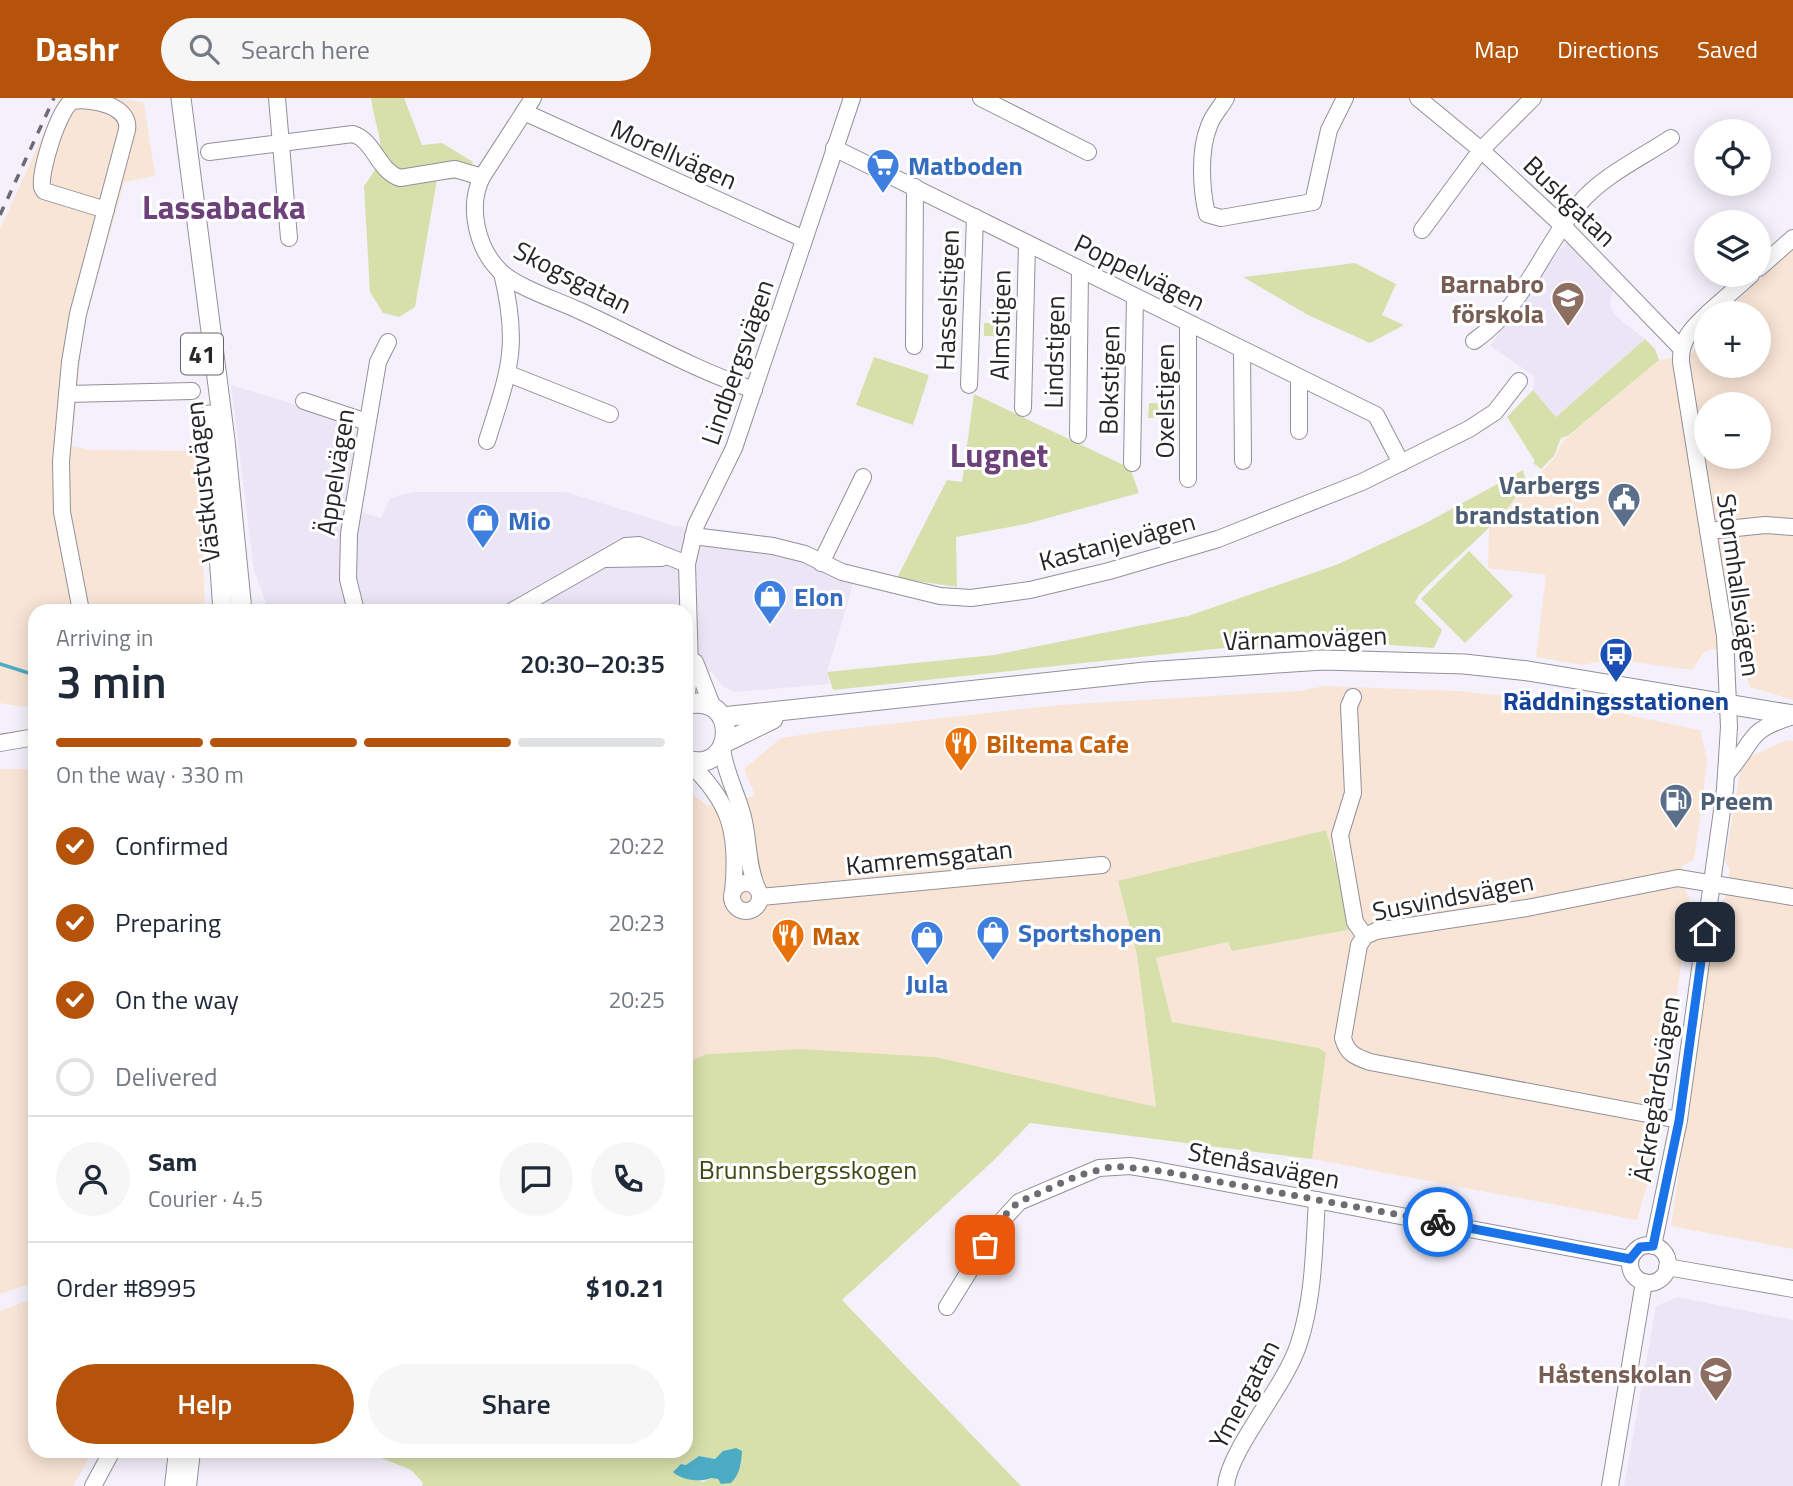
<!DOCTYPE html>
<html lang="en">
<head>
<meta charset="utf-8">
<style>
  body { margin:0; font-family:"Titillium Web",sans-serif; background:#f6f6f7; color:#1f2937; height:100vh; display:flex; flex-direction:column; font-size:26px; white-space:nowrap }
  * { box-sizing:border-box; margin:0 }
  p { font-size:23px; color:#747a83 }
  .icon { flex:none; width:38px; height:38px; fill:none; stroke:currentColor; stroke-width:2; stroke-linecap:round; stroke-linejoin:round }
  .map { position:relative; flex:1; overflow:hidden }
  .sheet { position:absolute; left:28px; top:506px; width:665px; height:854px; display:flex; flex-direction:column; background:#fff; border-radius:21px; box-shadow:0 4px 18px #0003 }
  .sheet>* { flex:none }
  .buttons { position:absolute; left:1694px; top:21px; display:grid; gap:14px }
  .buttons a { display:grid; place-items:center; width:77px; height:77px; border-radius:50%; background:#fff; box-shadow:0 4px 18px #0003; font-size:35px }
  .pin { position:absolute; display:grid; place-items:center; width:60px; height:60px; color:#fff; margin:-30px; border-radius:14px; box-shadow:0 4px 10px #0006 }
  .courier { position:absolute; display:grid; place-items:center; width:70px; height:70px; margin:-35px; border:5px solid #1a73e8; border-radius:50%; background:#fff; color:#222; box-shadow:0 2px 9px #0007 }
  .summary em { font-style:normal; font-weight:600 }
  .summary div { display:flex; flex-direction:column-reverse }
  .summary { display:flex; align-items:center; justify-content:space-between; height:119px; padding:0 28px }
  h1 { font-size:46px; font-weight:600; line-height:52px }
  .bar { display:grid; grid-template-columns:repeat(4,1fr); gap:10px 7px; align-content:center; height:84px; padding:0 28px }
  .bar i { height:9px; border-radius:5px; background:#e0e1e3 }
  .bar .selected { background:#b45309 }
  .bar p { grid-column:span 4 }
  .line { display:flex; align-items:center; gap:18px; padding:0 28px; border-top:2px solid #e0e1e3 }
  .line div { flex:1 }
  .round { display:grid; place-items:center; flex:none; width:74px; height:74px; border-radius:37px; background:#f6f6f7 }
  ol { padding:0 28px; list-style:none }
  li { display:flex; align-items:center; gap:21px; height:77px }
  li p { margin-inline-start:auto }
  li .icon { padding:7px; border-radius:50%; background:#b45309; color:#fff; stroke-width:4 }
  li:last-child { color:#747a83 }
  li i { width:38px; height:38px; border:4px solid #e0e1e3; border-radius:50% }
  .action { display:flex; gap:14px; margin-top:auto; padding:14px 28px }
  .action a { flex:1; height:80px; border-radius:42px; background:#b45309; color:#fff; font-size:28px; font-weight:600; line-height:80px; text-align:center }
  .action a+a { background:#f6f6f7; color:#1f2937 }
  header { display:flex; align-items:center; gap:42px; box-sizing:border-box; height:98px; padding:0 35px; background:#b45309; color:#fff }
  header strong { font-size:33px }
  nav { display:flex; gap:38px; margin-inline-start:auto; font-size:24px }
  .search { width:490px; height:63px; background:#f6f6f7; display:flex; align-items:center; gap:18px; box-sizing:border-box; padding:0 24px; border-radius:38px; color:#747a83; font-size:26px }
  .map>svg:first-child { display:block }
</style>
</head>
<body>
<header>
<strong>Dashr</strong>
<div class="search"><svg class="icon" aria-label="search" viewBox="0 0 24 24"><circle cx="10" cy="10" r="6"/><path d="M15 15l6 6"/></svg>Search here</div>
<nav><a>Map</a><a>Directions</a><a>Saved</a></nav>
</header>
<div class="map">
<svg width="1793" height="1388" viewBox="0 0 1793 1388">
  <rect width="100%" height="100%" fill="#f5f1fc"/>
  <g fill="#ebe5f6">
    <path d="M1567,142L1613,192L1610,208L1617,219L1645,241L1556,319L1533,292L1534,278L1490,248Z"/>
    <path d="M231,287L374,330L361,414L381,420L390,400L413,394H566L675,428L742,433L858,470L827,574L829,586L735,594L722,588L712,574L686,575V513H265V502L254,473Z"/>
    <path d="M1677,1199L1793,1222V1388H1624L1656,1208Z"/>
  </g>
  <g fill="#f9e5d6" fill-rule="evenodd">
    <path d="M60,0H120L144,5L155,78L124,84L83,230L72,348L90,352L199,353L205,513H35V607L23,609L0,605V131Z"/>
    <path d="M1793,150V602L1750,589L1735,547L1705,553L1692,572L1612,561L1582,567L1536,559L1546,477L1488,470L1489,429L1555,359L1562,344L1659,262L1691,257L1706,232V268H1759V215H1724ZM1706,306H1759V359H1706Z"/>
    <path d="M1325,588L1457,593L1566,604L1700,632L1707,661L1703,700L1694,762L1682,768L1684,789L1689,799L1688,823L1649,1079L1637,1122L1312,1061L1326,955L1319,950L1172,924L1156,860L1229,843L1232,853L1353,831L1118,783L1137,857L1156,1010L936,959L800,951L707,956L686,965V690L707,708L755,698L744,671L781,640L827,633L1059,607L1299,593Z"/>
    <path d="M1787,642L1793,643V1151L1671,1128L1718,806L1725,800L1730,772L1725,763L1740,674L1745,661Z"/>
    <path d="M0,671H35V1184L0,1196Z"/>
    <path d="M35,1200V1353H93L73,1388H0V1213Z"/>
  </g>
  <g fill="#d7e0ab" fill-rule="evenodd">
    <path d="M371,0H404L422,47L442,45L473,64L466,81L437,82L415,209L399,219L383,215L370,194L364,88C393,51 376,39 371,0Z"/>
    <path d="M1355,165L1396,186L1382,217L1404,227L1370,245L1308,217L1243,179Z"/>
    <rect x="984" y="225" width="26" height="13"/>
    <path d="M1645,241L1655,251L1659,262L1568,338L1561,340L1554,358L1541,371L1533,365L1535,363L1507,319L1533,292L1556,319Z"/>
    <path d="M874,259L929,277L913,327L856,307Z"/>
    <path d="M974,296L1130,370L1139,395L1026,426L956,439L957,489L897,480L947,382L962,384Z"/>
    <path d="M1149,305L1175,306V320H1148Z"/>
    <path d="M1523,372L1526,384C1500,428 1452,460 1418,498L1415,505L1442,532L1434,550L1359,545L1224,550L833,592L827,574L994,557L1188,518L1336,467L1424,426Z"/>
    <path d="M1469,453L1513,498L1465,545L1421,501Z"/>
    <path d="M1326,732L1353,831L1232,853L1228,844L1156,860L1172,924L1319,950L1326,955L1312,1061L1030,1025L993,1063L842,1202L1021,1388H422L423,1385L411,1372L364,1353H686V965L707,956L800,951L936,959L1156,1009L1137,857L1118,783ZM736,1350L741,1366L739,1371L718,1381L711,1380L703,1384L688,1380L681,1366L686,1367L699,1358L715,1361L724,1353Z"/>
  </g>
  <path fill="#4cacc4" d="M736,1350L742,1353C741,1366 740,1376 731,1385L721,1386L718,1381L711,1380C701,1385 681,1382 673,1374L681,1366L686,1367L699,1358L715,1361L723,1353Z"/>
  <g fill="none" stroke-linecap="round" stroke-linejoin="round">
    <path stroke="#4cacc4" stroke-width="3.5" d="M0,566L35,577"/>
    <defs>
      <g id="minor">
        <path d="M277,0L289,140"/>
        <path d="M533,0L482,79C467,109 477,151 501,174C517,189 556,202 578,212C635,238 695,272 754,292"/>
        <path d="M981,0L1088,54"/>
        <path d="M1226,0C1221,9 1212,18 1209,28C1199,52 1201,91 1207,116L1221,120L1313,104L1329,32L1345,0"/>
        <path d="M1418,0L1481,52L1564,129L1680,249"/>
        <path d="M524,14L804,141"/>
        <path d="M834,50L1376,317L1401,365"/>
        <path d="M209,54L353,36C375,43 377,72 400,80L455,71L482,79"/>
        <path d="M1422,132L1481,52L1533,0"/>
        <path d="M1759,170L1793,140"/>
        <path d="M1708,215L1751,177"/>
        <path d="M1474,243C1524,209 1542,150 1579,106C1602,78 1641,60 1671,40"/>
        <path d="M914,248L915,89"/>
        <path d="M1242,252L1243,363"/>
        <path d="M509,276L610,316"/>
        <path d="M1299,280V333"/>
        <path d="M969,287L975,119"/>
        <path d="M67,296L192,293"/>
        <path d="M304,303L367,324"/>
        <path d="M1023,310L1027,145"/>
        <path d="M1078,337L1080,172"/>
        <path d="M487,343C509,273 520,249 502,175"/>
        <path d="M1132,365L1135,199"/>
        <path d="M1188,381V226"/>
        <path d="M1708,433L1765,427L1793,429"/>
        <path d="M693,438L773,448L805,456L842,474L940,498L971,500L1030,492L1109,473L1218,441L1362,384L1469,331L1495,314L1519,283"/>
        <path d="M605,461L662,460"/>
        <path d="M821,465L863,379"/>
        <path d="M81,513L62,414L61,363L70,264L78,216L127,32C131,7 91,0 72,3C58,13 40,72 42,89L44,93L106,112"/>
        <path d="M356,513L348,481L349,436L378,264L388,244"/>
        <path d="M512,513L626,448L639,447L687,466"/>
        <path d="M695,564L713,610"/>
        <path d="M1353,599L1349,608L1353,695L1340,737L1355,824L1365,838"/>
        <path d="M686,602L690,571L687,466L696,427L734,350L852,0"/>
        <path d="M0,645L35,639"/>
        <path d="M722,650C725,675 737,695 743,719C749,743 747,767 757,790"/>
        <path d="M687,663C731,704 739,735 733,794"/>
        <path d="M1728,674C1756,642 1745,633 1793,618"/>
        <circle cx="746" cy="799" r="14"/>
        <path d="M761,799L1102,767"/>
        <path d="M1679,1022L1370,964C1356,959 1347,956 1343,940L1359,847L1365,838L1376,833L1527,810L1678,780L1793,799"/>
        <circle cx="1649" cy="1166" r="19"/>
        <path d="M1653,1148L1679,1022L1725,691L1729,629L1725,538L1681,264C1680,243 1691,231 1706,217"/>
        <path d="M1667,1169L1793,1191"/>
        <path d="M947,1209L998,1127L1019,1104L1099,1070L1130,1068L1161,1073L1630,1161"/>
        <path d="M93,1388L112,1353"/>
        <path d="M173,1388L177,1353"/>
        <path d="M188,1388L192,1353"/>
        <path d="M1226,1388C1229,1351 1286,1288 1299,1245C1314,1200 1314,1149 1317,1102"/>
        <path d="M1610,1388L1644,1184"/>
      </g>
      <g id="major">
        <path d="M181,0L225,342L242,513"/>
        <path d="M209,317L223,513"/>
        <path d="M686,607C739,592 738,677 686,662"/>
        <path d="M722,619L1145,574L1323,562L1464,566L1528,573L1793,617"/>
        <path d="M724,645L773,621"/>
      </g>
    </defs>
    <use href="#minor" stroke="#939099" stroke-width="18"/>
    <use href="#major" stroke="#939099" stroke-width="21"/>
    <use href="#minor" stroke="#fff" stroke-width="16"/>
    <use href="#major" stroke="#fff" stroke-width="19"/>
    <path stroke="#6d6b71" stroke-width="3.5" stroke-dasharray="9 9" stroke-linecap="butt" d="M0,117L54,0"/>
  </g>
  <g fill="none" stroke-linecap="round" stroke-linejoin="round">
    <path stroke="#6e6c73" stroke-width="7" stroke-dasharray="0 12.6" d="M985,1147L1009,1112L1019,1104L1077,1078L1114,1068L1161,1073L1438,1124"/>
    <path stroke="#1a73e8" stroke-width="9" d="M1438,1124L1630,1161L1640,1149L1653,1148L1679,1023L1705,834"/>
  </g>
  <defs>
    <symbol id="supermarket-pin" viewBox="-11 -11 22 30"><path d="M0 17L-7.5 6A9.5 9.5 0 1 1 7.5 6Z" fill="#3f7fe0" stroke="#fff"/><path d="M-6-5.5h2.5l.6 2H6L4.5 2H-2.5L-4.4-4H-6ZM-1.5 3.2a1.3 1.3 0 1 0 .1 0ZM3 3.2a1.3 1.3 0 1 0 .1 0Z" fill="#fff"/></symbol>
    <symbol id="school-pin" viewBox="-11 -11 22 30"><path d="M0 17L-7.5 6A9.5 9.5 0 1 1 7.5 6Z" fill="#8d6e63" stroke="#fff"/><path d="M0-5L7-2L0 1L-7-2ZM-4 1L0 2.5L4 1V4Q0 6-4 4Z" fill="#fff"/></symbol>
    <symbol id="civic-pin" viewBox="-11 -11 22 30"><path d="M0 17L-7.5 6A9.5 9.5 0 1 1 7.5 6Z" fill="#5c6f8a" stroke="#fff"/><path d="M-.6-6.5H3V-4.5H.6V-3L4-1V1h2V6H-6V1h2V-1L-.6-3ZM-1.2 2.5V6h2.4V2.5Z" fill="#fff"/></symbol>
    <symbol id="shop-pin" viewBox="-11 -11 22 30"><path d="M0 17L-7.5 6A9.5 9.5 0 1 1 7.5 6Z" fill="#3f7fe0" stroke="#fff"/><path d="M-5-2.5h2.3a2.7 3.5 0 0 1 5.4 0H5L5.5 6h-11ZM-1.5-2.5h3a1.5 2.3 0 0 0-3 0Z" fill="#fff"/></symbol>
    <symbol id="bus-pin" viewBox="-11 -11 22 30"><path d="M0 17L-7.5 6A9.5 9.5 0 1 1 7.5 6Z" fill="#1a4fb4" stroke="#fff"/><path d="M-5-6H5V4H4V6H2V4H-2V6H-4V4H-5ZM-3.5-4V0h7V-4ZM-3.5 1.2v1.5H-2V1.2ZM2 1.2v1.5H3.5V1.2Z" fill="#fff"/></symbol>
    <symbol id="restaurant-pin" viewBox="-11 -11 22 30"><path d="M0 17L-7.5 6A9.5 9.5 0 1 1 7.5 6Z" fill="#e8710a" stroke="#fff"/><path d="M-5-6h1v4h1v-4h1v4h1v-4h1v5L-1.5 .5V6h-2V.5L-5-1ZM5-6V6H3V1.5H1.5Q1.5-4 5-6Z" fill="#fff"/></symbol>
    <symbol id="fuel-pin" viewBox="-11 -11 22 30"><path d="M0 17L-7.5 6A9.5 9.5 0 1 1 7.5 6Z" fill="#5c6f8a" stroke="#fff"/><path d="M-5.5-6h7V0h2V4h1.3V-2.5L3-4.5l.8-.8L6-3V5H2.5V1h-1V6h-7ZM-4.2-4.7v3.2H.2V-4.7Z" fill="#fff"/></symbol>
  </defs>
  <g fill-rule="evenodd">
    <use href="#supermarket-pin" x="864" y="48" width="38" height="52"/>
    <use href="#school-pin" x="1549" y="181" width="38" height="52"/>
    <use href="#civic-pin" x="1605" y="382" width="38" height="52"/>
    <use href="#shop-pin" x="464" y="403" width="38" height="52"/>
    <use href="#shop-pin" x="751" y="479" width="38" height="52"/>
    <use href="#bus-pin" x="1597" y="537" width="38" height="52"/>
    <use href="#restaurant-pin" x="942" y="626" width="38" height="52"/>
    <use href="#fuel-pin" x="1657" y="683" width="38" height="52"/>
    <use href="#shop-pin" x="974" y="815" width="38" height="52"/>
    <use href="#restaurant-pin" x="769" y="818" width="38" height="52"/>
    <use href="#shop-pin" x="908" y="820" width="38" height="52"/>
    <use href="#school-pin" x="1697" y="1256" width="38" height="52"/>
  </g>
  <g text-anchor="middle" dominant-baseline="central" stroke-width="6" stroke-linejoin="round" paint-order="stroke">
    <rect fill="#fff" stroke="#676669" stroke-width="2" x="181" y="235.5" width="42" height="41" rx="5"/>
    <g font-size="24" font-weight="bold" fill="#262529">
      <text x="202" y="256">41</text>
    </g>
    <g font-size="26" fill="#262529" stroke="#fff">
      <text transform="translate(674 56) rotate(24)">Morellvägen</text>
      <text transform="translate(1570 103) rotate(44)">Buskgatan</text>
      <text transform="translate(1140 174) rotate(26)">Poppelvägen</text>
      <text transform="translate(573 179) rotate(27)">Skogsgatan</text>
      <text transform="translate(947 202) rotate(-88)">Hasselstigen</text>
      <text transform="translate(1000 227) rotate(-89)">Almstigen</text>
      <text transform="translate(1054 254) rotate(-89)">Lindstigen</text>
      <text transform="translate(737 264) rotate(-71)">Lindbergsvägen</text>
      <text transform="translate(1109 282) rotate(-89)">Bokstigen</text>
      <text transform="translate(1164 303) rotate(-90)">Oxelstigen</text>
      <text transform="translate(335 374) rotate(-81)">Äppelvägen</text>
      <text transform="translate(202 384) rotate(-96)">Västkustvägen</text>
      <text transform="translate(1117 443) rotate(-15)">Kastanjevägen</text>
      <text transform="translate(1739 487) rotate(82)">Stormhallsvägen</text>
      <text transform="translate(1305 540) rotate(-2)">Värnamovägen</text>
      <text transform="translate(929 759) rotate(-6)">Kamremsgatan</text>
      <text transform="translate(1453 798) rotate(-11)">Susvindsvägen</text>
      <text transform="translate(1656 991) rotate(-81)">Äckregårdsvägen</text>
      <text transform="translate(1264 1067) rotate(11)">Stenåsavägen</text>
      <text transform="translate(1244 1296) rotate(-62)">Ymergatan</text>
    </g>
    <g font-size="26" font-weight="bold" fill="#366cbe" stroke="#fff" text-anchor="start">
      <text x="908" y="67">Matboden</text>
      <text x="508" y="422">Mio</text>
      <text x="794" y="498">Elon</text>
      <text x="1018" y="834">Sportshopen</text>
      <text x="927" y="885" text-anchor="middle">Jula</text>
    </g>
    <g font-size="26" font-weight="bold" fill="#785e54" stroke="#fff" text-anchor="end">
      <text x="1544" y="185">Barnabro<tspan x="1544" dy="30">förskola</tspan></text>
      <text x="1692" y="1275">Håstenskolan</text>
    </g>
    <g font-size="26" font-weight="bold" fill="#4e5e75" stroke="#fff" text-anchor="end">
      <text x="1600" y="386">Varbergs<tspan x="1600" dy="30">brandstation</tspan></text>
      <text x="1700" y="702" text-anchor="start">Preem</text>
    </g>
    <g font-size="26" font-weight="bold" fill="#164399" stroke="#fff">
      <text x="1616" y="602">Räddningsstationen</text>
    </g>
    <g font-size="26" font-weight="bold" fill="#c56008" stroke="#fff" text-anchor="start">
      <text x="986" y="645">Biltema Cafe</text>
      <text x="812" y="837">Max</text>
    </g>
    <g font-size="26" fill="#434a14" stroke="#fff">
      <text x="808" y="1071">Brunnsbergsskogen</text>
    </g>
    <g font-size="33" font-weight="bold" fill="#6d427a" stroke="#fff">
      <text x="224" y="109">Lassabacka</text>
      <text x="999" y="357">Lugnet</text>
    </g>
  </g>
</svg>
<div class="buttons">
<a><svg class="icon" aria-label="locate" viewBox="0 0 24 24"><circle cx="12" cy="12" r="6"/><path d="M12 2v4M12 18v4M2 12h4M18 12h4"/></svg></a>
<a><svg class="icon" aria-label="layers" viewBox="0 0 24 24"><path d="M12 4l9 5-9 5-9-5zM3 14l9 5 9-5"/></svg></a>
<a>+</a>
<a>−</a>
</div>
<div class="pin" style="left:985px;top:1147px;background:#ea580c"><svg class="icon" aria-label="bag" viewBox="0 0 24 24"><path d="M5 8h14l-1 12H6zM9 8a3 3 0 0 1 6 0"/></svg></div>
<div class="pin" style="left:1705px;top:834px;background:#1f2937"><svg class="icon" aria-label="home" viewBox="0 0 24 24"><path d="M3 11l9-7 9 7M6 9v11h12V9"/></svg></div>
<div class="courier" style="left:1438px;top:1124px"><svg class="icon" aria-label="bike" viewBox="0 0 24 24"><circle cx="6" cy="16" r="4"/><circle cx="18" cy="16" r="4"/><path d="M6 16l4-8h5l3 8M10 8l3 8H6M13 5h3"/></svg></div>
<section class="sheet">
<div class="summary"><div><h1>3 min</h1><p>Arriving in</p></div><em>20:30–20:35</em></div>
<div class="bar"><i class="selected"></i><i class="selected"></i><i class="selected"></i><i></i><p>On the way · 330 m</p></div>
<ol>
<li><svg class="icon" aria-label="check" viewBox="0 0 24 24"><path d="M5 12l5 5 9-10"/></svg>Confirmed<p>20:22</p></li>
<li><svg class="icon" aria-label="check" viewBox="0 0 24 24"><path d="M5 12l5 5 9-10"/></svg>Preparing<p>20:23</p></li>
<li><svg class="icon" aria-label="check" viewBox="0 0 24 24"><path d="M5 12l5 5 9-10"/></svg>On the way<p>20:25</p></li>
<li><i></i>Delivered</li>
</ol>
<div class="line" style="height:126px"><a class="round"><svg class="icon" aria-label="person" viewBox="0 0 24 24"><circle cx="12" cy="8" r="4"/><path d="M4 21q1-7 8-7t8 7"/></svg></a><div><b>Sam</b><p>Courier · 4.5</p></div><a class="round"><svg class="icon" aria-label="chat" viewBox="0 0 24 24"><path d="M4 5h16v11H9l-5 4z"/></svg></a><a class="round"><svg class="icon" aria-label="phone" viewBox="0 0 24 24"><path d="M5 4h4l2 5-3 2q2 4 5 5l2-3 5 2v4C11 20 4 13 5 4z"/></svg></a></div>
<div class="line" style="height:91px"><div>Order #8995</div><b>$10.21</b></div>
<div class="action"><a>Help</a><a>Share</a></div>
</section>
</div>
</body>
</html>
